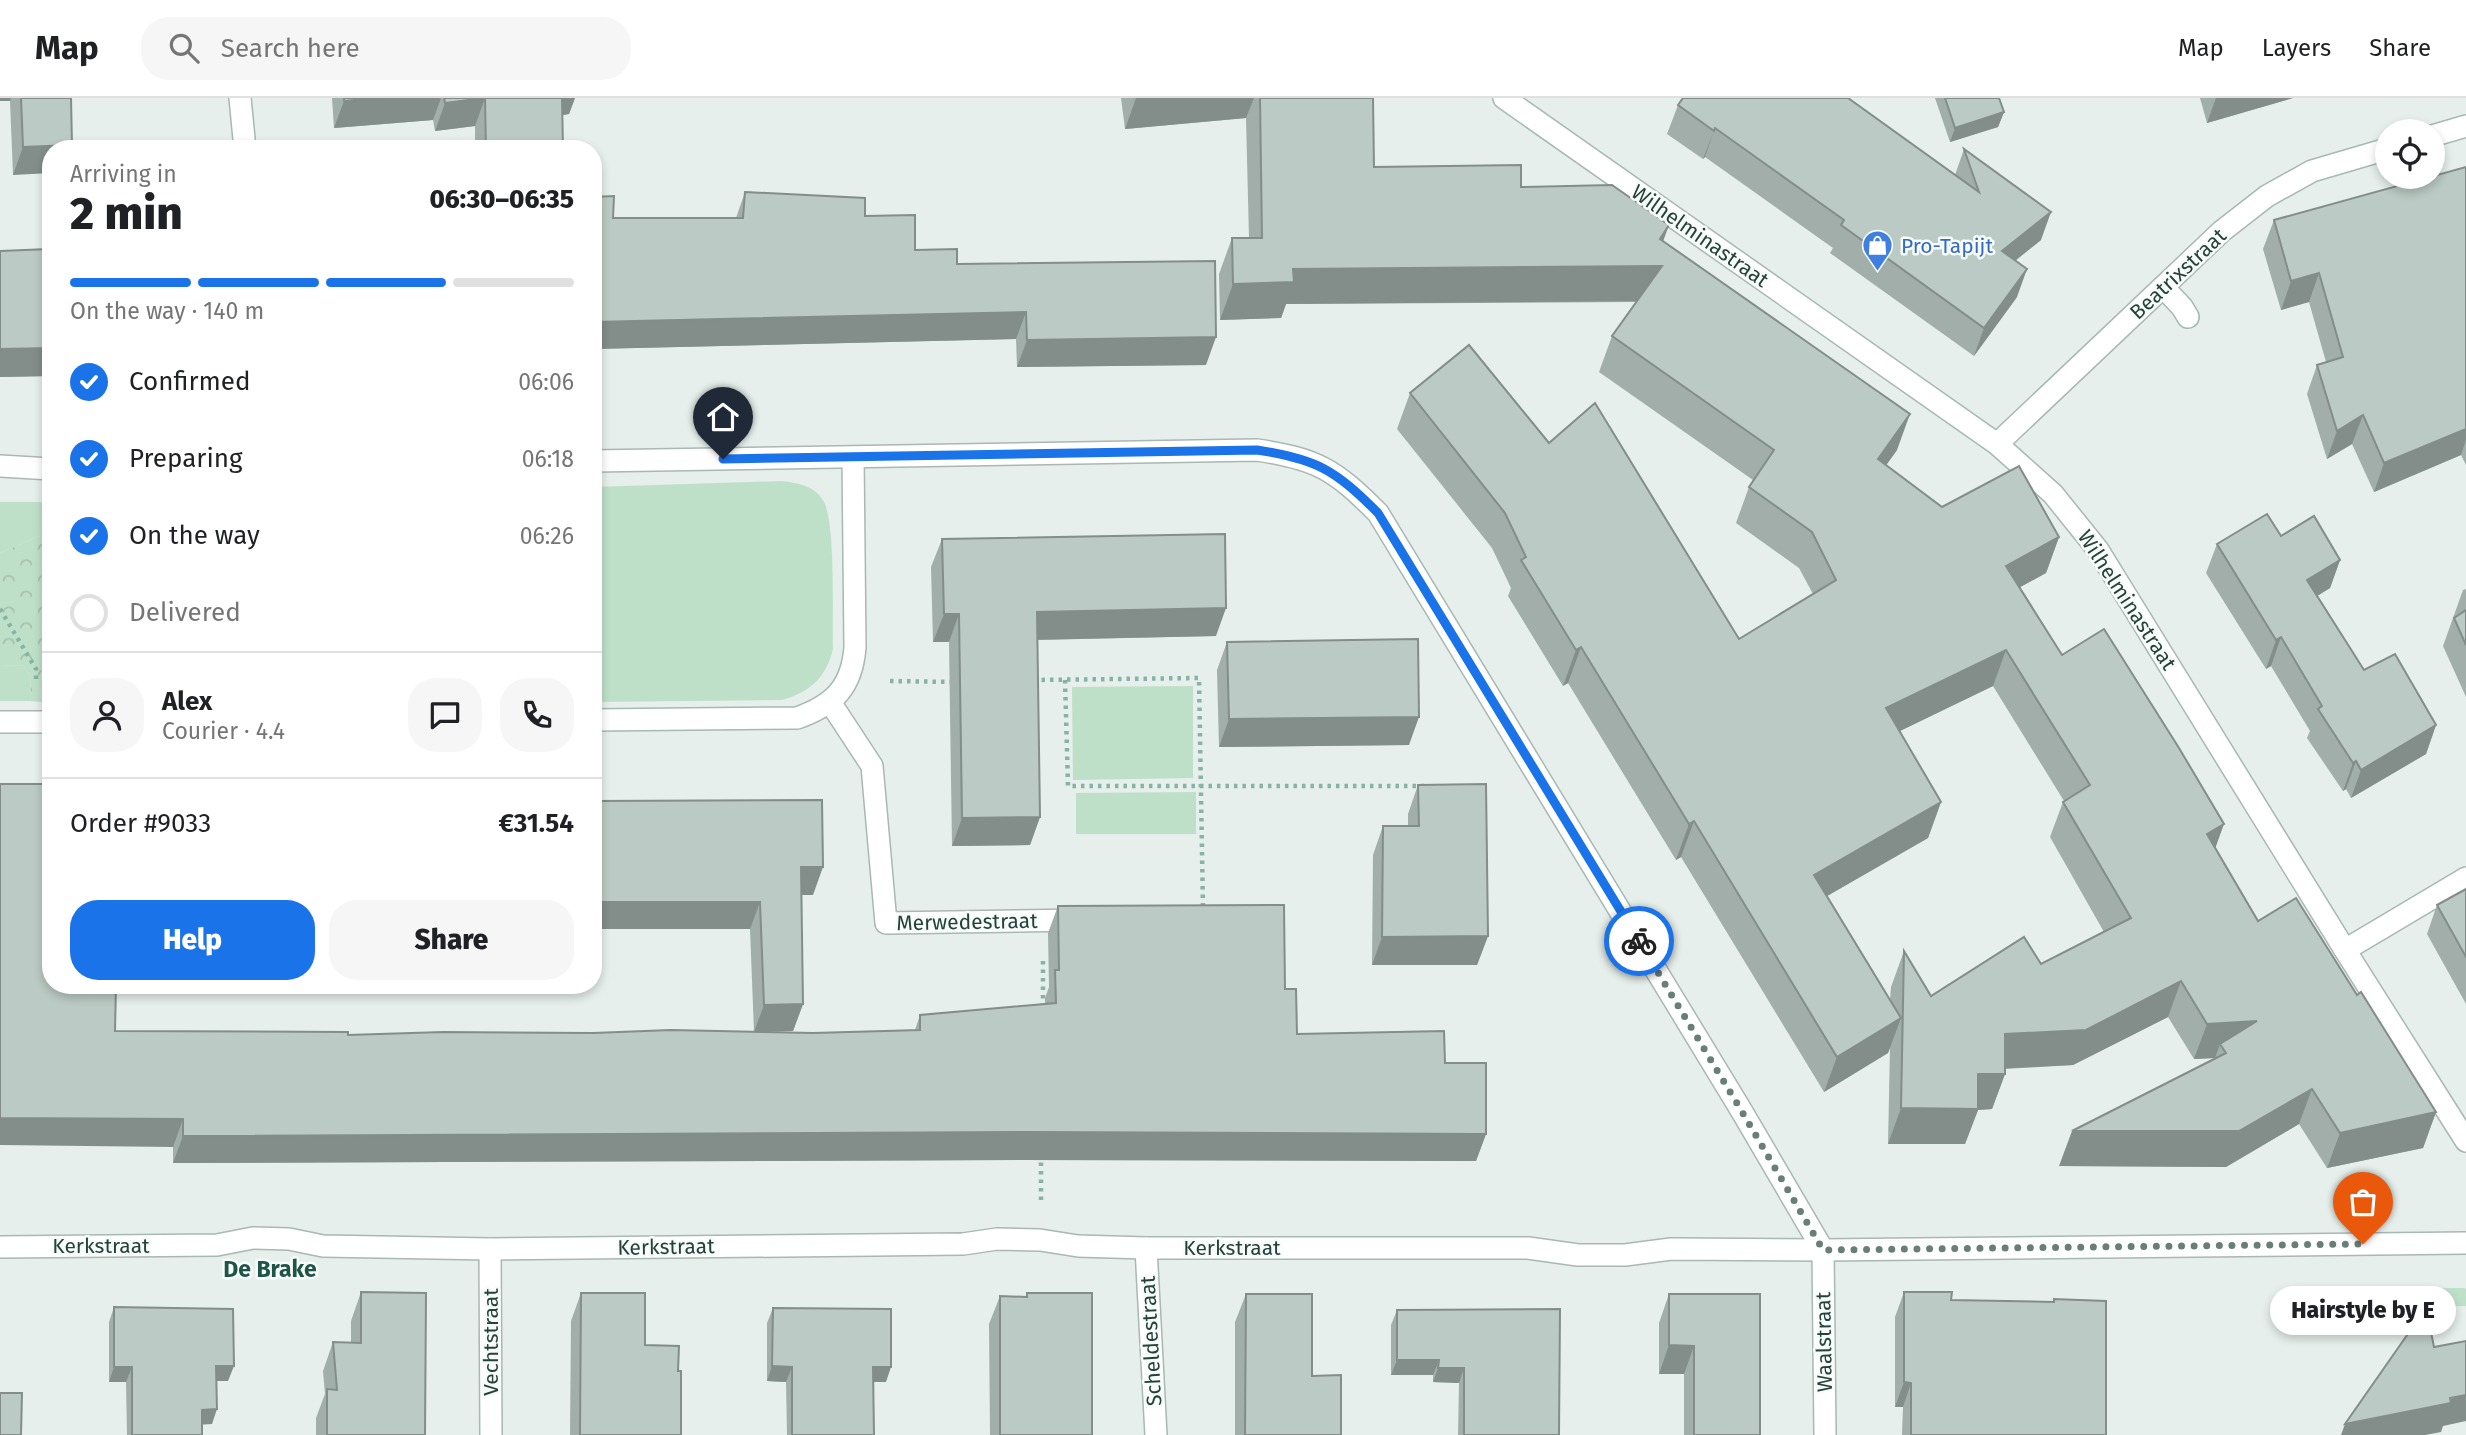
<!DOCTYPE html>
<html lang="en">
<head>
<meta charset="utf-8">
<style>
  body { margin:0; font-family:"Fira Sans",sans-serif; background:#f6f6f6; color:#202124; height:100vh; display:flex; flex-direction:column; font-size:26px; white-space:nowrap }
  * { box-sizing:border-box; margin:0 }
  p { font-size:23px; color:#757577 }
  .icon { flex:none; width:38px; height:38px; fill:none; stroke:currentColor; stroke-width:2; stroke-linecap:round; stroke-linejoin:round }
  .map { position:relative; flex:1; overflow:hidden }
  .sheet { position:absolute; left:42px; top:42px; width:560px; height:854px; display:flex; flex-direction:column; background:#fff; border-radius:28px; box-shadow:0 4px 10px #0003 }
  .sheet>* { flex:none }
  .tools { position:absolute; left:2375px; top:21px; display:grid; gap:14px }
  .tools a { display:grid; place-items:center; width:70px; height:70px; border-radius:50%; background:#fff; box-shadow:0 4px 10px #0003; font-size:35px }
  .pin { position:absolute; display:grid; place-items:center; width:60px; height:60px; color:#fff; margin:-72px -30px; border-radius:50% 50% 50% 0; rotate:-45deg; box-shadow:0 0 7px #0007 }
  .pin .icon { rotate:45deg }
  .courier { position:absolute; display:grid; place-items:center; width:70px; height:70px; margin:-35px; border:5px solid #1a73e8; border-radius:50%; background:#fff; color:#222; box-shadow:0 2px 9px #0007 }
  .bubble { position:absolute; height:49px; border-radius:24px; background:#fff; box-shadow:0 4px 10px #0003; font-size:23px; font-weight:800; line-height:49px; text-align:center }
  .headline em { font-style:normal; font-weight:800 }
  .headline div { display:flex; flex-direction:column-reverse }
  .headline { display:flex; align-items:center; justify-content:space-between; height:119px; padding:0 28px }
  h1 { font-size:46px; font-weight:800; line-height:52px }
  .bar { display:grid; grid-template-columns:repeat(4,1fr); gap:10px 7px; align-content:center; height:84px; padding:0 28px }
  .bar i { height:9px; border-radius:5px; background:#e0e0e0 }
  .bar .selected { background:#1a73e8 }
  .bar p { grid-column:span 4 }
  .line { display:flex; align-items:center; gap:18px; padding:0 28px; border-top:2px solid #e0e0e0 }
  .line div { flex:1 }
  .round { display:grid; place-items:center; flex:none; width:74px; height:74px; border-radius:28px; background:#f6f6f6 }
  ol { padding:0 28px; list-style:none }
  li { display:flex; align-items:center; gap:21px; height:77px }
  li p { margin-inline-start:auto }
  li .icon { padding:7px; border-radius:50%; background:#1a73e8; color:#fff; stroke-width:4 }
  li:last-child { color:#757577 }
  li i { width:38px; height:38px; border:4px solid #e0e0e0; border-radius:50% }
  .action { display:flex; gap:14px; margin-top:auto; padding:14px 28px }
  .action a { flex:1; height:80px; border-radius:28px; background:#1a73e8; color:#fff; font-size:28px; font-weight:800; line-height:80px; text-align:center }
  .action a+a { background:#f6f6f6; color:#202124 }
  header { display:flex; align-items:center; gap:42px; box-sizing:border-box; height:98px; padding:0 35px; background:#fff; border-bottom:2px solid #e0e0e0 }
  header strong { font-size:33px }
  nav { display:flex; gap:38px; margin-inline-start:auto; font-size:24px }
  .search { width:490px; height:63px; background:#f6f6f6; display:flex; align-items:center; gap:18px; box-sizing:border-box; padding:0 24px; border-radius:28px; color:#757577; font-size:26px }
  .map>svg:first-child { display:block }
</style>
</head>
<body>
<header>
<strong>Map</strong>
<div class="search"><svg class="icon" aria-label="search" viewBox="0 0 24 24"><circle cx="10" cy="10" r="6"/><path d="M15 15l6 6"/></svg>Search here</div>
<nav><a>Map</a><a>Layers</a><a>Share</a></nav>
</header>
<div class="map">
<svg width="2466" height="1337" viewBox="0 0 2466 1337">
  <defs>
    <pattern id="park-crowns" width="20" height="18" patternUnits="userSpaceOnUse" patternTransform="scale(1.75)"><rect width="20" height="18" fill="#bfe0c8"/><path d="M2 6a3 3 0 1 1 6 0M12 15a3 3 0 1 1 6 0" fill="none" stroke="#a4c1ad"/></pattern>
  </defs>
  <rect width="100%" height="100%" fill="#e6efeb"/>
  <g fill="#bfe0c8">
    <path d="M782,383C798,385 816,388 824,404C836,428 832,520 833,551C826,580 810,594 782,602L593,604V389Z"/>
    <path d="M0,404H51V433L0,455Z"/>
    <path d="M51,564V604H40L42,568Z"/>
    <path d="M23,567L31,579L30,603H0V568Z"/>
    <path d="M1193,588V680L1073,682L1072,589Z"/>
    <path d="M1196,694V736H1076V695Z"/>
    <path d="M2464,1190L2466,1191V1208L2351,1211L2334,1191Z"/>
  </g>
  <path fill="url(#park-crowns)" d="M51,433V564L42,569L40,604L30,603L31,579L23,567L0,568V455Z"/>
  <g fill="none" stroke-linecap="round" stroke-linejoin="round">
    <defs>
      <g id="lane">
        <path d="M240,0L245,51"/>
        <path d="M2163,189L2182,209L2188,219"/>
        <path d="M830,604L872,668L886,825L1080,822"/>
        <path d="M2345,852L2466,780"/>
      </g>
      <g id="street">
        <path d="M1504,0L1997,346L2053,396L2098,452L2345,852L2466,1043"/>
        <path d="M2432,38L2466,28"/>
        <path d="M1997,346L2222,133L2267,98L2312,73L2387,51"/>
        <path d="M593,363L1257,352C1318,361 1335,372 1378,415L1741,1012L1823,1152L1825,1337"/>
        <path d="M0,368L51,371"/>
        <path d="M593,622L797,620C834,607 852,589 855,549L853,359"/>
        <path d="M0,624H51"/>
        <path d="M0,1149L217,1147L253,1140L289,1141L323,1148L490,1151L963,1146L997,1141L1040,1142L1078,1148L1146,1150H1528L1578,1157H1625L1671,1151L1823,1152L2466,1145"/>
        <path d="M1146,1150L1156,1337"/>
        <path d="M490,1151L491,1337"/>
      </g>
    </defs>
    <use href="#lane" stroke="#a8b8b2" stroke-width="24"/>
    <use href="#street" stroke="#a8b8b2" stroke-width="24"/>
    <g stroke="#86b3a5" stroke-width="4.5" stroke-dasharray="3.5 5" stroke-linecap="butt">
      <path d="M0,511L36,571V584"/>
      <path d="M1033,582L1199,580L1203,811"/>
      <path d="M1065,582L1068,688H1424"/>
      <path d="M890,583L954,584"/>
      <path d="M1043,909V862"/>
      <path d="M1041,1102V1058"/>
    </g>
    <use href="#lane" stroke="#fff" stroke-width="21"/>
    <use href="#street" stroke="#fff" stroke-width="21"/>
  </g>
  <g fill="#a1aea9" fill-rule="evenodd">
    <path d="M0,0H71L72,47L71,51H51L13,77L10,3Z"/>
    <path d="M332,0H575L569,16L562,17L563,51H475V28L435,33L433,22L334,30Z"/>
    <path d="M1121,0H1373L1374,69L1521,89L1664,143L1897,352L1886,367L1942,409L2059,439L2046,475L2020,489L2062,557L2215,750L2258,823L2357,897L2436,1014L2423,1050L2327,1070L2299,1026L2226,1069L2059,1068L2215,960L2194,961L2168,919L2073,967L2005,971V976L1992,1011L1978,1012L1965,1046H1888L1890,950L1888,955L1824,994L1681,759L1676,762L1568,585L1563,588L1508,498L1511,490L1492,450L1397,331L1410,295L1549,345L1739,541L1813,496L1799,470L1736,425L1749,389L1753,382L1599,274L1612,238L1636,204L1286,206L1281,220L1220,222L1219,176L1232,140H1249L1246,20L1125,31ZM1993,588L2064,703L2063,704L2050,739L2104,834L2041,866L1931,898L1904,853L1891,889L1890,902L1827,798L1928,740L1941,704L1900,633Z"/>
    <path d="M1935,0H1999L2004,14L1998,29L1950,44Z"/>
    <path d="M2200,0H2293L2207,25Z"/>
    <path d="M1678,7L1955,77L1964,51L2041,142L2015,163L2017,199L1974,258L1830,155L1833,150L1705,59L1703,61L1667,36Z"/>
    <path d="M2466,69V367L2461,357L2374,394L2352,346L2327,361L2307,296L2317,267L2326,264L2309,204L2281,212L2263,151L2274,122Z"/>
    <path d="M745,94L865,118L915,152L957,166L1206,267L1017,269L1016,241L593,251V99L613,120H736Z"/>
    <path d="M48,139H51V278L0,279V153L44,151Z"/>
    <path d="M2281,438L2340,462L2330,490L2317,498L2364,572L2436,627L2426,656L2351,700L2346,691L2343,693L2307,640L2310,633L2271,568L2266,571L2206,475L2217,446Z"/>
    <path d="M942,441L1216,538L1037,542L1040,719L1030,747L952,748L949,544H933L931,469Z"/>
    <path d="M2466,491V599L2443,548L2463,492Z"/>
    <path d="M1227,544L1409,647L1219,649L1217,572Z"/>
    <path d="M1418,687L1488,838L1477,867H1372L1373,757L1383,728H1408V716Z"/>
    <path d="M593,703L813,797H801L803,906L793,933L768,934L813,935L915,932L920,917L1045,906V900L1049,889L1048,835L1058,808L1285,891L1297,936L1445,965L1486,1036L1476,1063L1020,1062L173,1065V1049L115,933L348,937L754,934L750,831H593Z"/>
    <path d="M2466,791V906L2427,836L2437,807Z"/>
    <path d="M361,1194L425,1337H316V1320L325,1296L323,1273L333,1244L351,1245V1223Z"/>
    <path d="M1904,1194L1951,1202L2053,1204L2054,1201L2106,1337H1902L1903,1309H1895V1219Z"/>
    <path d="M581,1195L678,1273L681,1337H570L571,1223Z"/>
    <path d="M1027,1195L1092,1337H990L989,1226L1000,1198L1026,1199Z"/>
    <path d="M1246,1196L1312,1278L1341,1337H1235V1224Z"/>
    <path d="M1669,1196L1760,1337H1684V1276H1659V1225Z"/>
    <path d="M114,1209L228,1283H217L212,1326H202V1337H127L126,1284H109V1224Z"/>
    <path d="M773,1210L886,1284H873L874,1337H787L786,1284L767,1283V1225Z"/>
    <path d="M1397,1212L1559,1337H1458L1459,1285L1433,1284V1277H1391V1227Z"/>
  </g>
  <g fill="#838d89">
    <path d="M0,0H11L10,3H0Z"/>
    <path d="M376,0H441L433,22L334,30L344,3Z"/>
    <path d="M485,0L475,28L435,33L445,5Z"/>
    <path d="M558,0H575L569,16L552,19Z"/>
    <path d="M1136,0H1254L1246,20L1125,31Z"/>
    <path d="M2216,0H2293L2207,25Z"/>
    <path d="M2004,14L1998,29L1950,44L1955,30Z"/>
    <path d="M1715,30L1705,59L1703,61L1714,33Z"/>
    <path d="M72,47L71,51H51V75L13,77L23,49Z"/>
    <path d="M2051,114L2041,142L1992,181L2002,153Z"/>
    <path d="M1669,127L1656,163L1662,168L1649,203L1286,206L1281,220L1220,222L1233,186L1293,171L1660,141Z"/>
    <path d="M2027,171L2017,199L1974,258L1984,230Z"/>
    <path d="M2319,175L2309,204L2281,212L2291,183Z"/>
    <path d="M1026,214L1016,241L593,251V224Z"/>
    <path d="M1216,239L1206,267L1017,269L1027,242Z"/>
    <path d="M51,250V278L0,279V251Z"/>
    <path d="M1910,316L1897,352L1865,397L1878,361Z"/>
    <path d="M2363,317L2352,346L2327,361L2337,333Z"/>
    <path d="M2466,331V342L2461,357L2374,394L2384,365Z"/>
    <path d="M2059,439L2046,475L1993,504L2006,468Z"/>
    <path d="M2340,462L2330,490L2296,511L2307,482Z"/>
    <path d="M1226,510L1216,538L1026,542L1037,514Z"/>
    <path d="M944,516H959L949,544H933Z"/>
    <path d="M2281,539L2271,568L2266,571L2276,542Z"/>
    <path d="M1581,549L1568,585L1563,588L1576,552Z"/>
    <path d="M2006,552L1993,588L1873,646L1886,610Z"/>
    <path d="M1419,619L1409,647L1219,649L1229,621Z"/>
    <path d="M2436,627L2426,656L2351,700L2361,672Z"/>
    <path d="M2356,663L2346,691L2343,693L2353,665Z"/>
    <path d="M1941,704L1928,740L1801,813L1814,777Z"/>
    <path d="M1040,719L1030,747L952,748L962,720Z"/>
    <path d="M1694,723L1681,759L1676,762L1689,726Z"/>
    <path d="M2224,726L2211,762L2207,736Z"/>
    <path d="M801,769H823L813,797H791Z"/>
    <path d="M593,804H760L750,831H593Z"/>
    <path d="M1488,838L1477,867H1372L1382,839Z"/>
    <path d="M2181,883L2168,919L2073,967L1992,971L2005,936Z"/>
    <path d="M803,906L793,933L754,934L764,907Z"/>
    <path d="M1901,920L1888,955L1824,994L1837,959Z"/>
    <path d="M2257,923L2226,955L2220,946L2215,960L2194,961L2207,926Z"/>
    <path d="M1978,976H2005L1992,1011L1978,1012L1965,1046H1888L1901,1010Z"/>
    <path d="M2312,991L2299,1026L2226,1069L2059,1068L2072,1033Z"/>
    <path d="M2436,1014L2423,1050L2327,1070L2340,1035Z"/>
    <path d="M0,1020L183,1021L173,1049L0,1047Z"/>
    <path d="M1029,1034L1486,1036L1476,1063L1020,1062L173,1065L183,1038Z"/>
    <path d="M1669,1247L1694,1248L1684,1276H1659Z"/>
    <path d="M1397,1262H1439L1433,1277H1391Z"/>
    <path d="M216,1268H234L228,1283H211Z"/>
    <path d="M772,1268L792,1269L786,1284L767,1283Z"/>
    <path d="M114,1269H132L126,1284H109Z"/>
    <path d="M873,1269H891L886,1284H868Z"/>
    <path d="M1438,1270H1464L1459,1285L1433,1284Z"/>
    <path d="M1904,1284L1911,1285L1903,1309H1895Z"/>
    <path d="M2466,1297V1323L2443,1328L2441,1334L2425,1337H2341L2345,1326Z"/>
    <path d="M217,1311L212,1326L196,1327L202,1312Z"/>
  </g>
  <g fill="#bbcac4" stroke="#838d89" stroke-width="2">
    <path d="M21,0H71L72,47L23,49Z"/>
    <path d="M344,0H376L344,3Z"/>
    <path d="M444,0H562L563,51H486L485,0L445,5Z"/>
    <path d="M1260,0H1373L1374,69L1521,67V89L1612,87L1669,127L1660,141L1910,316L1878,361L1942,409L2019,368L2059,439L2006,468L2062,557L2104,531L2179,650L2224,726L2207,736L2258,823L2296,800L2357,897L2361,894L2436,1014L2340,1035L2312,991L2239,1033H2072L2226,955L2220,946L2257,923L2207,926L2181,883L2086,932L2005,936V976H1978V1011L1901,1010L1904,853L1931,898L2024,839L2041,866L2131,820L2063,704L2090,687L2006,552L1886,610L1941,704L1814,777L1901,920L1837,959L1694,723L1689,726L1581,549L1576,552L1521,462L1526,459L1505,415L1410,295L1469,247L1549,345L1595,305L1739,541L1836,482L1812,434L1749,389L1774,352L1612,238L1662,168L1293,171L1294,184L1233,186L1232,140H1262Z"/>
    <path d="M1683,0H1848L1979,94L1964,51L2051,114L2002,153L2027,171L1984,230L1841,127L1844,122L1715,30L1714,33L1678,7Z"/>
    <path d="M1945,0H1999L2004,14L1955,30Z"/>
    <path d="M2466,69V331L2384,365L2363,317L2337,333L2317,267L2343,259L2319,175L2291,183L2274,122Z"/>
    <path d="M745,94L865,100V118L915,117V152L957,151V166L1215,163L1216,239L1027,242L1026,214L593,224V99L614,98L613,120H743Z"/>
    <path d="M48,139H51V250L0,251V153L49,151Z"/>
    <path d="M2267,416L2281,438L2314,418L2340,462L2307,482L2364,572L2395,556L2436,627L2361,672L2356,663L2353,665L2318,611L2322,608L2281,539L2276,542L2217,446Z"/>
    <path d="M1225,436L1226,510L1037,514L1040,719L962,720L959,516H944L942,441Z"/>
    <path d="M2466,512V547L2454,520Z"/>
    <path d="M1418,541L1419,619L1229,621L1227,544Z"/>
    <path d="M0,686H51V887H116L115,933L348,934V937L443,934L593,935L671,932L813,935L920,932V917L1056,905L1055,872H1059L1058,808L1284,807L1285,891H1296L1297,936L1444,933L1445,965H1486V1036L1029,1034L183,1038V1021L0,1020Z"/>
    <path d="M1486,686L1488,838L1382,839L1383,728H1419L1418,687Z"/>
    <path d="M822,702L823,769H801L803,906L764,907L760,804H593V703Z"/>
    <path d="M2466,791V859L2437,807Z"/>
    <path d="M361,1194L426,1195L425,1337H327V1291L337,1292L333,1244L361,1245Z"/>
    <path d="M1904,1194H1952L1951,1202L2054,1204V1201L2106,1203V1337H1911V1285L1904,1284Z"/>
    <path d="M581,1195H645V1247L679,1248L678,1273H681V1337H580Z"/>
    <path d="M1027,1195H1092V1337H1000V1198L1027,1199Z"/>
    <path d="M1246,1196H1312V1278L1341,1277V1337H1245Z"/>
    <path d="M1669,1196H1760V1337H1694V1248L1669,1247Z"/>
    <path d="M114,1209L233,1211L234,1268H216L217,1311L202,1312V1337H132V1269H114Z"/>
    <path d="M773,1210L891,1211V1269H873L874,1337H792V1269L772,1268Z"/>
    <path d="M2426,1210L2434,1249L2466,1243V1297L2450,1300L2451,1305L2345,1326Z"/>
    <path d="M1560,1211L1559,1337H1464V1270H1438L1439,1262H1397V1212Z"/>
    <path d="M0,1295H22L21,1337H0Z"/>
  </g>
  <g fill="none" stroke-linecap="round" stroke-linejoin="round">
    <path stroke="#687f78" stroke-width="7" stroke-dasharray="0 12.6" d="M1639,843L1741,1012L1823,1152L2363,1146"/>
    <path stroke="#1a73e8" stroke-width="9" d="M723,361L1257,352C1317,361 1335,372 1378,415L1639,843"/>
  </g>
  <defs>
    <symbol id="shop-pin" viewBox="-11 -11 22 30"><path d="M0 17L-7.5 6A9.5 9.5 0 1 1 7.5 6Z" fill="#3f7fe0" stroke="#f7fbf9"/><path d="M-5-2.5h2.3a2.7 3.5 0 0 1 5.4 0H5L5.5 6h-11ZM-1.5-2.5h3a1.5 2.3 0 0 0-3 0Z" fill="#fff"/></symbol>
  </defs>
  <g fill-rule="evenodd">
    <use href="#shop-pin" x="1860" y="130" width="35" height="47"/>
  </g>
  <g text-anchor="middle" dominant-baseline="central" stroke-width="5" stroke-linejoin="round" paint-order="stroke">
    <g font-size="21" fill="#24423a" stroke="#f7fbf9">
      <text transform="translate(1700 138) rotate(35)">Wilhelminastraat</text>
      <text transform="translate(2178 176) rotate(-43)">Beatrixstraat</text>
      <text transform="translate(2127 502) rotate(57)">Wilhelminastraat</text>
      <text transform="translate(967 824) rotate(-1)">Merwedestraat</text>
      <text x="101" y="1148">Kerkstraat</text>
      <text transform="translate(666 1149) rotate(-1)">Kerkstraat</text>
      <text x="1232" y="1150">Kerkstraat</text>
      <text transform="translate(1151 1243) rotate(-93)">Scheldestraat</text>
      <text transform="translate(491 1244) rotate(-90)">Vechtstraat</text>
      <text transform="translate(1824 1244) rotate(-91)">Waalstraat</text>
    </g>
    <g font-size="21" fill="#366cbe" stroke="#f7fbf9" text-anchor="start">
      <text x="1901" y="148">Pro-Tapijt</text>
    </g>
    <g font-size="23" font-weight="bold" fill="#1f5548" stroke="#f7fbf9">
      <text x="270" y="1171">De Brake</text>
    </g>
  </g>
</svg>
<div class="tools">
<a><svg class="icon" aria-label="locate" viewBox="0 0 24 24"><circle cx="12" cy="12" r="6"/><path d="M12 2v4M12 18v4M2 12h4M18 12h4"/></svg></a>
</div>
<div class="pin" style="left:2363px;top:1146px;background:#ea580c"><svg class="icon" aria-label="bag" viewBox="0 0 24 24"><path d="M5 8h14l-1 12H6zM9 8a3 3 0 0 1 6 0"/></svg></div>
<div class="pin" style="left:723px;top:361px;background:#1f2937"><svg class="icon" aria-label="home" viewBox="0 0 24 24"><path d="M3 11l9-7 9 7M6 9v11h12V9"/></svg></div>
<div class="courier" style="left:1639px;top:843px"><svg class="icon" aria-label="bike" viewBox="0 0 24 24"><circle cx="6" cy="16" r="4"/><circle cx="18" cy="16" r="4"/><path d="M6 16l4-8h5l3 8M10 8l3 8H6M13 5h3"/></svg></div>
<div class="bubble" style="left:2270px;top:1188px;width:186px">Hairstyle by E</div>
<section class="sheet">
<div class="headline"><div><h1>2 min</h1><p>Arriving in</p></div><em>06:30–06:35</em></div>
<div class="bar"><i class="selected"></i><i class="selected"></i><i class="selected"></i><i></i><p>On the way · 140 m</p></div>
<ol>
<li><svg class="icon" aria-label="check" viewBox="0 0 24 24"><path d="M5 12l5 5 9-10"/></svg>Confirmed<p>06:06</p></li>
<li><svg class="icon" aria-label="check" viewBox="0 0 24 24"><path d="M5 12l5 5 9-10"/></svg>Preparing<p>06:18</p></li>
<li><svg class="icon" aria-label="check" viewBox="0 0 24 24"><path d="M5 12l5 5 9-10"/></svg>On the way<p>06:26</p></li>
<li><i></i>Delivered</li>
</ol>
<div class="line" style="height:126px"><a class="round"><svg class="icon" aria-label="person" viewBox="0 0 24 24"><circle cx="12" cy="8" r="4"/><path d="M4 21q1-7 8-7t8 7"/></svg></a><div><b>Alex</b><p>Courier · 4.4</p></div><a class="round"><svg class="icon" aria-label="chat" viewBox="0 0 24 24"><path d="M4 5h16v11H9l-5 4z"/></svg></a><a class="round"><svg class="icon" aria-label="phone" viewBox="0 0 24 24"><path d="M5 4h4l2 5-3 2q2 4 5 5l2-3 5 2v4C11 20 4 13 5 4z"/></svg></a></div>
<div class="line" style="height:91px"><div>Order #9033</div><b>€31.54</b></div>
<div class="action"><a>Help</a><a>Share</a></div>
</section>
</div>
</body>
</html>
